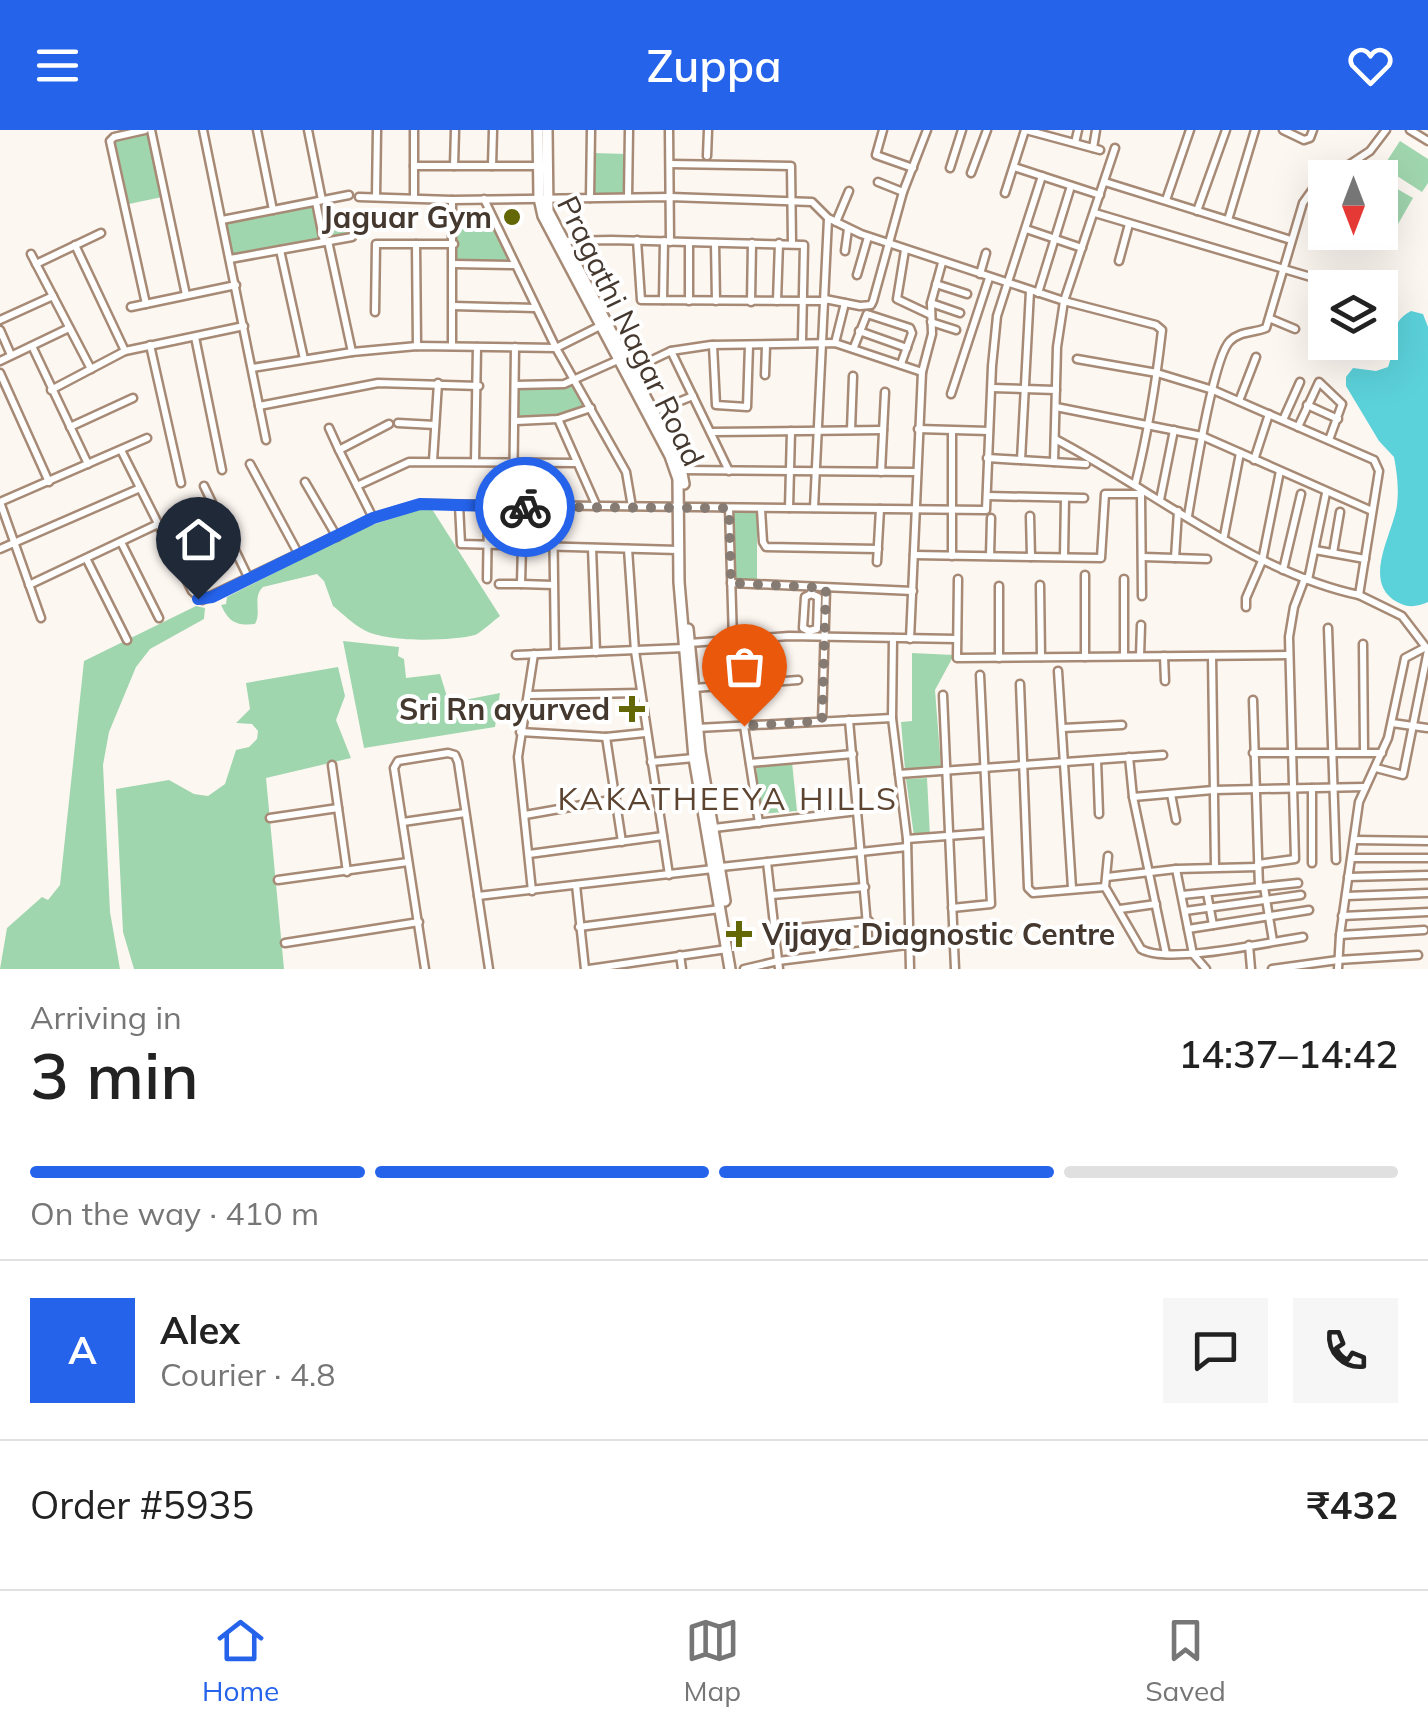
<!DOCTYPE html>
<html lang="en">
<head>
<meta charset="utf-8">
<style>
  body { margin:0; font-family:Mulish,sans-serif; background:#f6f6f6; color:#222; height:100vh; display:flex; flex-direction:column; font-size:38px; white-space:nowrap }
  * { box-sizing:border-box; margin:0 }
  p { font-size:32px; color:#767676 }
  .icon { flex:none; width:55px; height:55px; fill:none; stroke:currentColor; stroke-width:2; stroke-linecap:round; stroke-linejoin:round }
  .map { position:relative; height:839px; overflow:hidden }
  .details { display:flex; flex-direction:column; background:#fff; flex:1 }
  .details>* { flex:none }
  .needle { width:65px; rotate:180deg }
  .buttons { position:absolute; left:1308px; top:30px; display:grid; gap:20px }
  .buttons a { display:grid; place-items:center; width:90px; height:90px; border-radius:0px; background:#fff; box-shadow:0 10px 40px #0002; font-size:50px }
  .pin { position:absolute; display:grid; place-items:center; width:85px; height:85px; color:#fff; margin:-102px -42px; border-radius:50% 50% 50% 0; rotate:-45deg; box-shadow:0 0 10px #0007 }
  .pin .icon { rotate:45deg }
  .courier { position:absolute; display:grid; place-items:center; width:100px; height:100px; margin:-50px; border:8px solid #2563eb; border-radius:50%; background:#fff; color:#222; box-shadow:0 2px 12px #0007 }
  .summary em { font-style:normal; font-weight:600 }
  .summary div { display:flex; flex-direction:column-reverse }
  .summary { display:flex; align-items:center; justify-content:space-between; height:170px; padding:0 30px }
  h1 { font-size:65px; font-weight:600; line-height:75px }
  .bar { display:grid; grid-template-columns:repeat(4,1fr); gap:15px 10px; align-content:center; height:120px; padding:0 30px }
  .bar i { height:12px; border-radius:8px; background:#e0e0e0 }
  .bar .current { background:#2563eb }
  .bar p { grid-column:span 4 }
  .line { display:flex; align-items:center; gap:25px; padding:0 30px; border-top:2px solid #e0e0e0 }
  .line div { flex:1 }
  .round { display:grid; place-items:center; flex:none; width:105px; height:105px; border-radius:0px; background:#f6f6f6 }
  header { display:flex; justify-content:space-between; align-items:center; height:130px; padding:0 30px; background:#2563eb; color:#fff; font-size:45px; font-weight:600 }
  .menu { display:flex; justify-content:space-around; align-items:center; height:140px; border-top:2px solid #e0e0e0; background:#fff; font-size:28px; color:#767676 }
  .menu a { display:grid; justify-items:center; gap:5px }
  .menu .current { color:#2563eb }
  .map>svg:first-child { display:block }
</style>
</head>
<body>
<header><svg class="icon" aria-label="menu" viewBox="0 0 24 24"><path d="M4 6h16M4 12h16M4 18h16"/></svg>Zuppa<svg class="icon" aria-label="heart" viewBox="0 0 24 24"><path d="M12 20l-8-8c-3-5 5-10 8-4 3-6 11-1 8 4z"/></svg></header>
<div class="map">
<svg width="1428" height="839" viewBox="0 0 1428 839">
  <rect width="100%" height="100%" fill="#fdf7f2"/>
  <g fill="#a0d6ae">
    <path d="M149,3L162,67L129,74L115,10Z"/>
    <path d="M1400,11L1428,29V53L1422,62L1383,37Z"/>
    <path d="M594,23L626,24L625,65L593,64Z"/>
    <path d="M1380,49L1413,68L1394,101L1380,93Z"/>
    <path d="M329,70L333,89L344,87L347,103L233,127L225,91Z"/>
    <path d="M456,99H494L510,132H457Z"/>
    <path d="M572,252L587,277L556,286L516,288L518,257H557Z"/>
    <path d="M430,376L500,486C496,489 479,504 475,505C452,511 387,513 364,500C354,495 343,484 333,476L324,451L317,444L263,457C252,467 262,482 255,494C236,496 229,492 221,475L226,474L227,467L360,399Z"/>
    <path d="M731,380H757V449H732Z"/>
    <path d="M196,476L205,478L204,489L150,519L136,537L109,602L103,635L110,782L120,839H0L7,798L42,767L48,770L60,755L84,531Z"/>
    <path d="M343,511L399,517L398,526L404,529L406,548L440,544L449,573L500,563L495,597L364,618Z"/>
    <path d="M912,523L954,525L935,560L941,637L905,640L901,592L912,591Z"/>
    <path d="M338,537L345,566L336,590L351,628L266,648L284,839H134L123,802L116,659L169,650L194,664L208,666L225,654L236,620L249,617L257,609L258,601L252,594L236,593L250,579L246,553Z"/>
    <path d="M792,632L797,681L760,684L756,636Z"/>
    <path d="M927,648L930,706H914L906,649Z"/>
  </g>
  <path fill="#5bd1da" d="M1411,181L1423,184L1428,197V472C1417,477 1408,478 1397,472C1361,452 1393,404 1397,375C1399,359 1397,343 1394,327L1379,311L1346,256V247L1353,238L1376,241L1388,237C1397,215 1386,194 1411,181Z"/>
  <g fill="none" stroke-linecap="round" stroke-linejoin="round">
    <defs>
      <g id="minor">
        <path d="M145,0L114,7L110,11L146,174"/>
        <path d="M151,0L186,165"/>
        <path d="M203,0L266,310"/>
        <path d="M257,0L273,80"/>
        <path d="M308,0L322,70"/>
        <path d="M669,0L670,112"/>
        <path d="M883,0L876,25L913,38"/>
        <path d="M1026,0L1100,20"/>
        <path d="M1283,0L1304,10L1310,8L1313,0"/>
        <path d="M1410,0L1428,11"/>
        <path d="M1075,13L1078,0"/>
        <path d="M1093,18L1096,0"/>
        <path d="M707,26L708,0"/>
        <path d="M670,34L791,36L792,114"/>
        <path d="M414,36H538"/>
        <path d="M454,36L455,0"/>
        <path d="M492,36L493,0"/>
        <path d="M1014,37L1100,65"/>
        <path d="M950,38L962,0"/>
        <path d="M971,43L987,0"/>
        <path d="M1329,48L1370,21L1386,0"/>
        <path d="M878,52L903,62"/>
        <path d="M1105,52L1291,110"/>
        <path d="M1005,63L1025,0"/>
        <path d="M359,67L452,70L670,67L812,72L828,88L861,104L1064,171L1156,195L1162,200C1156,253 1148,303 1135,355"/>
        <path d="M376,67L377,0"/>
        <path d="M414,67V0"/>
        <path d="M628,67L629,0"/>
        <path d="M590,68L591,0"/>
        <path d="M484,69L556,218L626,342L632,377"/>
        <path d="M452,70V216"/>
        <path d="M1166,70L1190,0"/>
        <path d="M316,72L324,112"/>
        <path d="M1197,81L1226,0"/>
        <path d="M1095,83L1348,158"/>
        <path d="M222,90L349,65"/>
        <path d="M1228,90L1255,0"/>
        <path d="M836,92L849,61"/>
        <path d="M1026,99L1082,118"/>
        <path d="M637,110L641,170L825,171"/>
        <path d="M328,111L352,222"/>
        <path d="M565,111L611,110L804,115L802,210"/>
        <path d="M715,113L716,171"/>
        <path d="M416,114L417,216"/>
        <path d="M75,115L125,221"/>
        <path d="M280,120L304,229"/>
        <path d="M905,120L897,169L931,185"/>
        <path d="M845,121L848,99"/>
        <path d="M31,124L91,239"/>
        <path d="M230,129L352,107"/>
        <path d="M1119,131L1129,94"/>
        <path d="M36,134L101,103"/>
        <path d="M454,134L514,135"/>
        <path d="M980,144L986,123"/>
        <path d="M857,145L868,107"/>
        <path d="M936,154L967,164"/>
        <path d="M1038,163L1071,56"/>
        <path d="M825,169L860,176L871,175L873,171L903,62L927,0"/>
        <path d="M663,170L664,111"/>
        <path d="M689,171V113"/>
        <path d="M777,171L779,113"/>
        <path d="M751,172L752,113"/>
        <path d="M931,173L960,183"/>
        <path d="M453,176L535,178"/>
        <path d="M131,177L236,155"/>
        <path d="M375,182L376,114H454"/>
        <path d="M1271,189L1295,199"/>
        <path d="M0,190L53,166"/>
        <path d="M931,192L956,200"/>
        <path d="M0,200L11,225"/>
        <path d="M859,201L907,218"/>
        <path d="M195,207L222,340"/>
        <path d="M835,213L845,173"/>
        <path d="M150,215L181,353"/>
        <path d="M713,215L716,275L747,277L749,215"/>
        <path d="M32,216L88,334"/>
        <path d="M854,217L867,184L910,198L912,203L901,234"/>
        <path d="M671,221L711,215L835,213L922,242"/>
        <path d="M0,231L69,198"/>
        <path d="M252,238L352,222L417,216L556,218L600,196"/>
        <path d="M631,240L671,221L729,341"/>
        <path d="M0,243L49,352"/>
        <path d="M765,245L766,216"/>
        <path d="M515,255L564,254L618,230"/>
        <path d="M992,258L1056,260"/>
        <path d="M51,260L125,221L244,196"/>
        <path d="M951,264L989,148"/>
        <path d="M1239,271L1256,227"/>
        <path d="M1307,275L1338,289"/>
        <path d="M259,276L378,253L479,256"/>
        <path d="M1056,277L1202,306L1372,381"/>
        <path d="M653,282L693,266"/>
        <path d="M558,289L597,377"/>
        <path d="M1283,290L1300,252"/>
        <path d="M516,291L558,289L591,278"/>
        <path d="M398,293L435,295"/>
        <path d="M70,297L133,268"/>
        <path d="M1298,297L1319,252L1342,274L1329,310"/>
        <path d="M329,298L339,320"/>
        <path d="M918,299L989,301"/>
        <path d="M851,300L853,246"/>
        <path d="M952,301V426"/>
        <path d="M711,302L883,300"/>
        <path d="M1055,309C1153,360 1251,442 1359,465L1379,341L1374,330L1213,260L1157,243L1077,229"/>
        <path d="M121,320L192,461L202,470L373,388L420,374L986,380L992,236L997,186L1042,46"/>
        <path d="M987,328L1086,334"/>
        <path d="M1021,330L1030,161"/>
        <path d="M1254,330L1269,284"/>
        <path d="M433,331L438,253"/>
        <path d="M475,332L477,217"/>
        <path d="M1054,332L1057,217L1064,171L1115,18"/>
        <path d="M250,334L299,425"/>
        <path d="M682,340L916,342"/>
        <path d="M881,342L885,262"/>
        <path d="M305,352L337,407"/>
        <path d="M204,356L249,449"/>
        <path d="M357,356L409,332L575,333"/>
        <path d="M1141,365L1142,466"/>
        <path d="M987,366L1084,368"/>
        <path d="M1160,370L1174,300"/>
        <path d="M0,372L147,308"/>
        <path d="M0,372L41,488"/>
        <path d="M459,375L461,414L678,420"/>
        <path d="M513,376L515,217"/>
        <path d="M553,377L555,523"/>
        <path d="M729,378L733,510"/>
        <path d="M789,378L791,301"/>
        <path d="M814,378L828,89"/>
        <path d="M761,379L763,412L766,417L878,419"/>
        <path d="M1030,386L1031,427"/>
        <path d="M1188,386C1193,357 1213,227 1230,211C1240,201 1254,203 1266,198L1303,73L1313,59L1325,50"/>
        <path d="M373,388L339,320L389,294"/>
        <path d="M1224,406L1240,323"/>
        <path d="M122,414L159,488"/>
        <path d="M592,418L596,522"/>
        <path d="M0,419L138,359"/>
        <path d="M628,419L635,521L669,745"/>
        <path d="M1315,420L1365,429"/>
        <path d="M1333,423L1340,382"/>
        <path d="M914,425L1101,428L1105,364H1141"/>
        <path d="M990,426L991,388"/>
        <path d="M1064,427L1065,368"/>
        <path d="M1143,427L1207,429"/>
        <path d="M1175,428L1178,381"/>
        <path d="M87,430L127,510"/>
        <path d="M877,432L880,379"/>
        <path d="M1283,440L1301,364"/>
        <path d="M1085,445V527"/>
        <path d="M487,449L488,382"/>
        <path d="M958,449L957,528L1289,525"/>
        <path d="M1308,450L1326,363"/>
        <path d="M731,453L913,461"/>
        <path d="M499,454H521L523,377"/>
        <path d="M521,454L553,455"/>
        <path d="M29,455L158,394"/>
        <path d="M1040,455L1041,527"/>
        <path d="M1359,465L1402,486L1428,520L1403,645L1376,638"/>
        <path d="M1246,477V468L1262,431L1280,341"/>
        <path d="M1328,498L1336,730"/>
        <path d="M809,501L817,499L818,467L811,464"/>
        <path d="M809,506V501L803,498L805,467L811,464L812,458"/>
        <path d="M893,508L892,588L907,709L910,839"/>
        <path d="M910,509L922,242L932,204L931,173L942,133"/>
        <path d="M689,513L789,506L957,509"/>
        <path d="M1363,514L1364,621"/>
        <path d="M516,525L684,518"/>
        <path d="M1124,526V449"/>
        <path d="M1140,526L1141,495"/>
        <path d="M1164,526L1165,551"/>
        <path d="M1212,526L1215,737"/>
        <path d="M999,528V456"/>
        <path d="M1058,541L1072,758"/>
        <path d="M1020,554L1028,758L1033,763L1105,757"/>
        <path d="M694,558L798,550"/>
        <path d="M528,565L641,563"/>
        <path d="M943,565L955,839"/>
        <path d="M1253,570L1259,757"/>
        <path d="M849,590L869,818"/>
        <path d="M822,591L826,459"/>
        <path d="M1392,593L1427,598"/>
        <path d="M744,596L759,693"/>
        <path d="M697,598L892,588"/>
        <path d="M1063,598L1122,595"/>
        <path d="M520,602L606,607L645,603"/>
        <path d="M606,607L622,712"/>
        <path d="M1253,623H1382"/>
        <path d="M1129,627L1133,667L1166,824"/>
        <path d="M1097,630L1099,684"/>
        <path d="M651,632L694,628"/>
        <path d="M750,633L853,624"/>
        <path d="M332,635L347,742"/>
        <path d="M899,644L1163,625"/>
        <path d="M1312,658V733"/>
        <path d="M1171,664L1176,690"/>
        <path d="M1133,667L1213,660L1365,657"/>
        <path d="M525,685L616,669"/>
        <path d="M270,688L338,678"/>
        <path d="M403,692L465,683"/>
        <path d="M714,698L858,681"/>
        <path d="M907,709L987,703"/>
        <path d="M1354,710L1428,711"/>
        <path d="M529,724L663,706"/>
        <path d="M1108,726L1105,757L1141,819C1168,835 1268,812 1303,807"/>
        <path d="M1352,728H1428"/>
        <path d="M767,732L779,839"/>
        <path d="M1258,734L1295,729L1289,507L1294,477L1305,448"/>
        <path d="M721,737L907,717"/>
        <path d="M1176,739L1193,824L1206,839"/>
        <path d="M1107,747L1176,739L1258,737"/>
        <path d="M1348,747L1428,745"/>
        <path d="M278,750L408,732"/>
        <path d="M576,755L585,839"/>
        <path d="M1264,757L1273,811"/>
        <path d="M532,761L518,627L534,524"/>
        <path d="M1207,763L1213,795"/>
        <path d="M772,765L865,757"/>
        <path d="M1182,765L1298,753"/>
        <path d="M478,766L713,739"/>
        <path d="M1346,766L1428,763"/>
        <path d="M952,778L991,774L980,545"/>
        <path d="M1120,779L1156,774"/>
        <path d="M1185,781L1301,765"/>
        <path d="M1342,786L1428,782"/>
        <path d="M579,797L720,779"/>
        <path d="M1188,799L1309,780"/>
        <path d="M776,800L869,791"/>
        <path d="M1340,805L1424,800"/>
        <path d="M285,813L419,792"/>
        <path d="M1249,815L1251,839"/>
        <path d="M680,825L682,839"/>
        <path d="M425,839L394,638L398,631L448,623L455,625L458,632L489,839"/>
        <path d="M589,839L727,819"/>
        <path d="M744,839L778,831L1011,802"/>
        <path d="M1272,839L1338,830L1418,825"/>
        <path d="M1338,839L1340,805L1359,672L1388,608L1405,528L1424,518"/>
      </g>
      <g id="secondary">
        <path d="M538,0L539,68L543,86L670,326L678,349L679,452L694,628L730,839"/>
        <path d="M547,0L548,81L680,333L684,354"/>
        <path d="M688,499L700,622L725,771"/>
      </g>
    </defs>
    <use href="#minor" stroke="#a78a75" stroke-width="11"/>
    <use href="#secondary" stroke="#a78a75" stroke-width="14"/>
    <use href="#minor" stroke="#fff" stroke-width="6"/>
    <use href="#secondary" stroke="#fff" stroke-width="9"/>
  </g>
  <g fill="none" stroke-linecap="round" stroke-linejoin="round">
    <path stroke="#857b73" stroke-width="10" stroke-dasharray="0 18" d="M525,377L729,378L731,453L826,458L822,591L744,596"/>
    <path stroke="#2563eb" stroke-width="12" d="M198,469L212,467L373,388L420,374L525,377"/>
  </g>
  <g fill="#636705" stroke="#fff" stroke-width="4">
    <circle cx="512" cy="87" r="10"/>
    <path d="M627 564h10v10h10v10h-10v10h-10v-10h-10v-10h10z"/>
    <path d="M734 789h10v10h10v10h-10v10h-10v-10h-10v-10h10z"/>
  </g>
  <g text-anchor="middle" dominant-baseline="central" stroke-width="8" stroke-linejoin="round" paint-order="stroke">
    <g font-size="30" font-weight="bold" fill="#45382f" stroke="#fff" text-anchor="end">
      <text x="492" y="87">Jaguar Gym</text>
      <text x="610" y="579">Sri Rn ayurved</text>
      <text x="762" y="804" text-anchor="start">Vijaya Diagnostic Centre</text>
    </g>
    <g font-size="30" fill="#45382f" stroke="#fff">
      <text transform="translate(631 201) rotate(64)">Pragathi Nagar Road</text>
    </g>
    <g font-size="32" letter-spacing="2.5" fill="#5d4430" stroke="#fff">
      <text x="728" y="668">KAKATHEEYA HILLS</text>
    </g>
  </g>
</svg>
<div class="buttons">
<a><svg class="needle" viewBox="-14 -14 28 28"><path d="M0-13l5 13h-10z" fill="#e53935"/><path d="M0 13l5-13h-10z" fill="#767676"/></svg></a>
<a><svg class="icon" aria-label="layers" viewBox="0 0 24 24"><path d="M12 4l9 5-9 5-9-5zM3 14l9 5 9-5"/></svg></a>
</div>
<div class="pin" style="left:744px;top:596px;background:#ea580c"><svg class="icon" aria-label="bag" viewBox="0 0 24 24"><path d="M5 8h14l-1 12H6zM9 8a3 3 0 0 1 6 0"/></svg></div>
<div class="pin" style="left:198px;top:469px;background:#1f2937"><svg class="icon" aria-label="home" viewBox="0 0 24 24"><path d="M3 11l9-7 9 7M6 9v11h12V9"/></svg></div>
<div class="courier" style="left:525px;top:377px"><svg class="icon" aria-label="bike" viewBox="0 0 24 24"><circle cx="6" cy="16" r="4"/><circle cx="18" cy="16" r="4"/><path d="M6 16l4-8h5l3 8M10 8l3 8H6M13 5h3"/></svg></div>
</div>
<section class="details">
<div class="summary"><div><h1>3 min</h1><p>Arriving in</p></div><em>14:37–14:42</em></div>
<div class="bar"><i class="current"></i><i class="current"></i><i class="current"></i><i></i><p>On the way · 410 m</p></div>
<div class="line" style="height:180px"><b class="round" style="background:#2563eb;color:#fff">A</b><div><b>Alex</b><p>Courier · 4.8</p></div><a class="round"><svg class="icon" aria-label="chat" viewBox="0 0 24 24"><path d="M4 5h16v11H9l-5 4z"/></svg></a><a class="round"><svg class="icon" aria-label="phone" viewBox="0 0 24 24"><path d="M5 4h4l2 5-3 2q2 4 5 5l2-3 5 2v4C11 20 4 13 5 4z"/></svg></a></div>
<div class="line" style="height:130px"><div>Order #5935</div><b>₹432</b></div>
</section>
<nav class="menu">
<a class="current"><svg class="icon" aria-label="home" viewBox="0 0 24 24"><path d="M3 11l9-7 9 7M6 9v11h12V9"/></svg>Home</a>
<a><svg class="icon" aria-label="map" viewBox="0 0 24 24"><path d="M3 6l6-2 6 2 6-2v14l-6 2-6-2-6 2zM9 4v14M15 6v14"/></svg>Map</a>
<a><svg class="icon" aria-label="saved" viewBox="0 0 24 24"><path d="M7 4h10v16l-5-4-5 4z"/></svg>Saved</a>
</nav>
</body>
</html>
